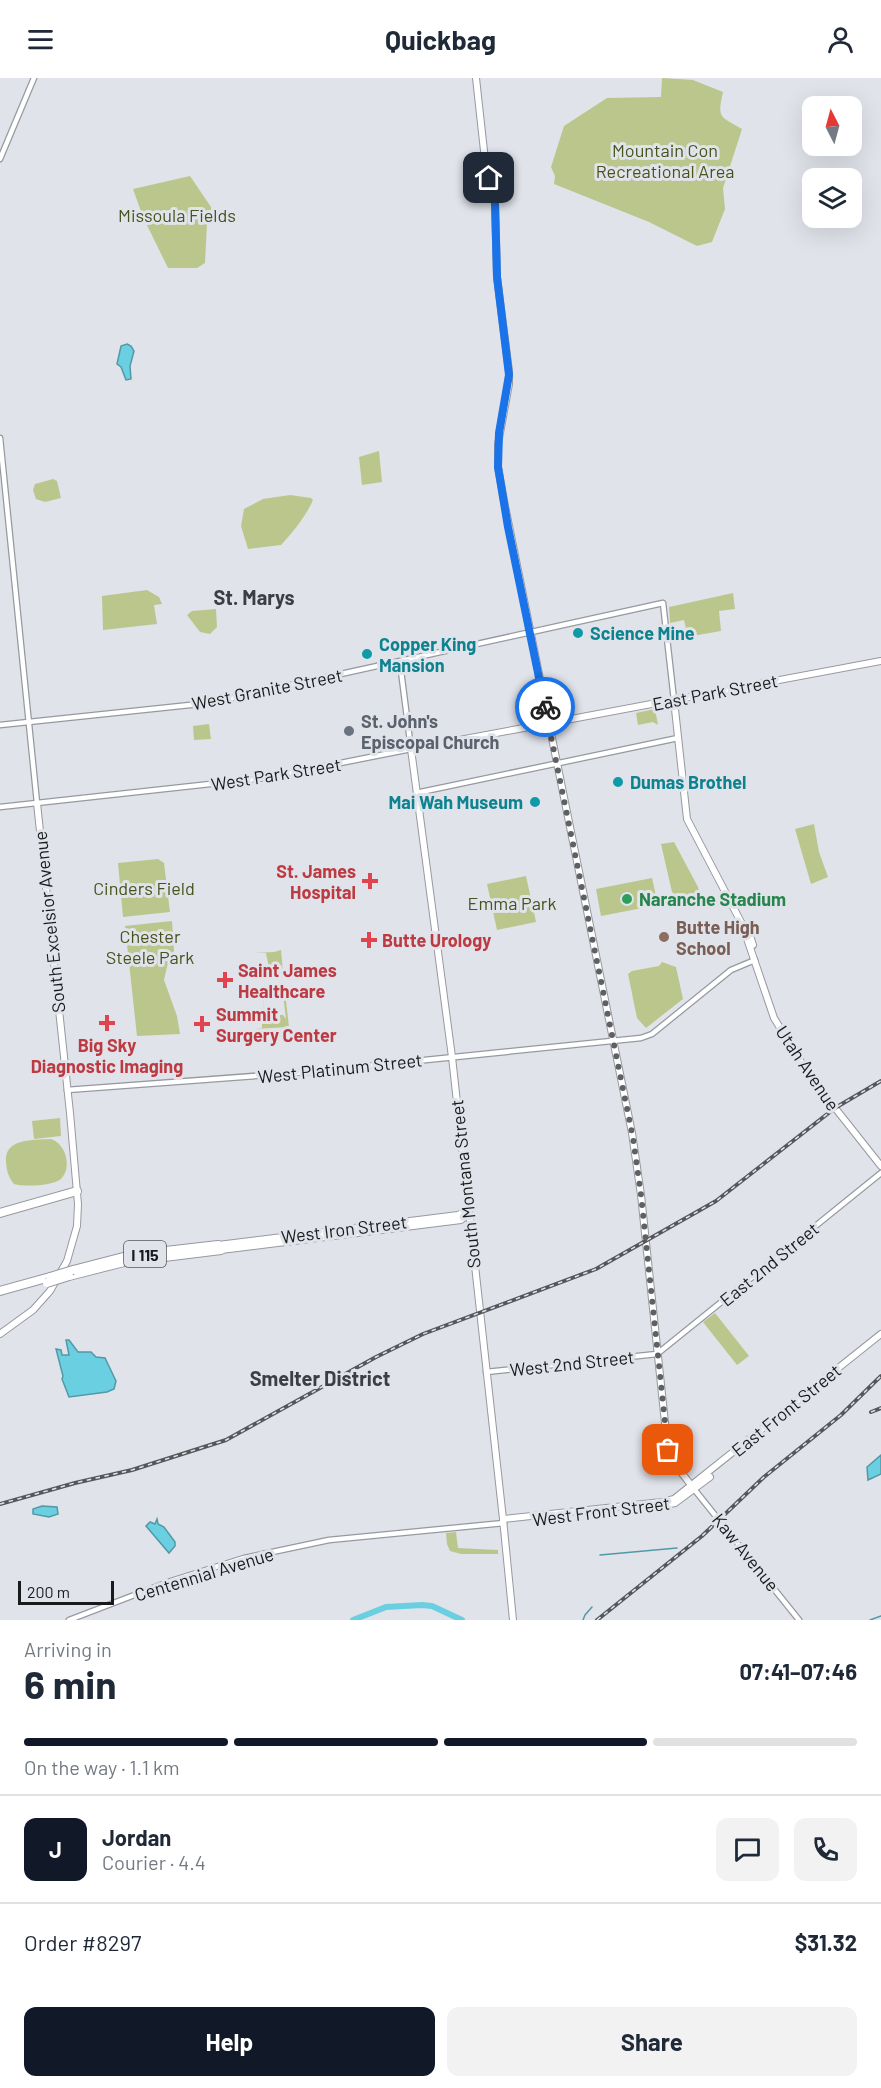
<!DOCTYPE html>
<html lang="en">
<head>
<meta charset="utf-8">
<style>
  body { margin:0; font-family:Barlow,sans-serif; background:#f2f2f3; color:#1f2937; height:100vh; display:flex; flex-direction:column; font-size:22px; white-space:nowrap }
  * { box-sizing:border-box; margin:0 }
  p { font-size:20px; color:#747a83 }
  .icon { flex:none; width:33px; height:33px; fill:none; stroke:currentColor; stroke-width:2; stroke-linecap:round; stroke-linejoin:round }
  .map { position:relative; height:1542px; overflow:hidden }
  .drawer { display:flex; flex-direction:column; background:#fff; flex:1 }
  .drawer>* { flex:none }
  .needle { width:39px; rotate:354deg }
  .controls { position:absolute; left:802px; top:18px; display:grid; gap:12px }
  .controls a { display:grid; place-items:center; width:60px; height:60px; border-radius:12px; background:#fff; box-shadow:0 6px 24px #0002; font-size:30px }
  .scale { position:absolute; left:18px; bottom:15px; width:96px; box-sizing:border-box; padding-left:6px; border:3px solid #191a1c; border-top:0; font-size:16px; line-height:21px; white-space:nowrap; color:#191a1c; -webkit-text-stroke:4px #e0e3ea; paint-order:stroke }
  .pin { position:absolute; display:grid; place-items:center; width:51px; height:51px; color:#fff; margin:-26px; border-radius:12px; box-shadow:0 3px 9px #0006 }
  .courier { position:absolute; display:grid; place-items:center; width:60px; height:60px; margin:-30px; border:4px solid #1a73e8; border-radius:50%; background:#fff; color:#222; box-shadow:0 2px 8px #0007 }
  .headline em { font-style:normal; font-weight:700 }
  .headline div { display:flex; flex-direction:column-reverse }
  .headline { display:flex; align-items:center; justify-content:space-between; height:102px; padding:0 24px }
  h1 { font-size:39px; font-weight:700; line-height:45px }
  .bar { display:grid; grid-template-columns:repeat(4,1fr); gap:9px 6px; align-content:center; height:72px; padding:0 24px }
  .bar i { height:8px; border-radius:4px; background:#e0e1e3 }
  .bar .selected { background:#111827 }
  .bar p { grid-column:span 4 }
  .line { display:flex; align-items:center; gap:15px; padding:0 24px; border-top:2px solid #e0e1e3 }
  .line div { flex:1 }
  .round { display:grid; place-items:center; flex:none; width:63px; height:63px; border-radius:12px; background:#f2f2f3 }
  .action { display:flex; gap:12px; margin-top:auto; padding:12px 24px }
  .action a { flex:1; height:69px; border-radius:12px; background:#111827; color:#fff; font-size:24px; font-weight:700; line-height:69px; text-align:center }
  .action a+a { background:#f2f2f3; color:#1f2937 }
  header { display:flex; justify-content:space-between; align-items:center; height:78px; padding:0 24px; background:#fff; font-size:27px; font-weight:700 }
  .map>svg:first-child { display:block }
</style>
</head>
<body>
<header><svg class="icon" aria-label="menu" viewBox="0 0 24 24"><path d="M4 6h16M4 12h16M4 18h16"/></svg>Quickbag<svg class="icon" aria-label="person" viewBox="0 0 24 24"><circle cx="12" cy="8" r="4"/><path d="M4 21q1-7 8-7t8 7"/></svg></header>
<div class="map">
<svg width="881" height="1542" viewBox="0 0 881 1542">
  <rect width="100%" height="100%" fill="#e0e3ea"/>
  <g fill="#bbc68d">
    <path d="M662,0L693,2L723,14C717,41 720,38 742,51L723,110L725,131L712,164L697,168L649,144L554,106L555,98L551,89L564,48L607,20L661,19Z"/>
    <path d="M190,98L211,129V139L207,146L205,185L197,190H168L143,139L133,111Z"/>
    <path d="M379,373L382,404L362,407L359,379Z"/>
    <path d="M53,401L57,403L61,420L45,424L36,421L33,412L35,406Z"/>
    <path d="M290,417L311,420L313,422C306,438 293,454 281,467L248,471L241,448L244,431L263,421Z"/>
    <path d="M147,512L159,519L162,526L154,527L157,546L103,552L102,518Z"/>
    <path d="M733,515L735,531L719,533L721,553L692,558L687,555L684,542L670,545L669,529Z"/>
    <path d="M216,531L217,549L210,556L200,554L187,537L192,533Z"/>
    <path d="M655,631L658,647L653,644L638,647L636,635Z"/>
    <path d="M209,646L211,661L194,662L193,648Z"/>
    <path d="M814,746L819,774L828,799L811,806L795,751Z"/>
    <path d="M674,764L698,809L702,828L676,827L677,819L672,814L661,766Z"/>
    <path d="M158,781L164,785L170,834L123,839L118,785Z"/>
    <path d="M526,798L536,844L497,852L487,806Z"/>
    <path d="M652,800L658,827L601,838L596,811Z"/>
    <path d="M172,843L174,873L169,880L164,902L177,938L180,956L137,958L125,848Z"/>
    <path d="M281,872L283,895L268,899L267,896L270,895L266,875H254L274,874Z"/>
    <path d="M662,884L676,889L683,921L646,950L637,940L628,896L632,893L659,888Z"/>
    <path d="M282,904L284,905L289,949L254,951L262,950V946L265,945L263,918L265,938H268L269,941L280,940V937H283L286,941L282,909L278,905Z"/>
    <path d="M60,1040L61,1058L34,1061L32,1043Z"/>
    <path d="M51,1061C65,1065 73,1089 61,1101C53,1108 24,1109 14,1106C8,1098 7,1094 6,1084C4,1060 33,1062 51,1061Z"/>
    <path d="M715,1235L749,1278L737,1287L703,1244Z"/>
    <path d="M456,1454L458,1470L498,1472V1476H461L450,1473L447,1466L446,1455Z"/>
  </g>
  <g fill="#6acfe1" stroke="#5299a6" stroke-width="1.5">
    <path d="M127,266L131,268L134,273L130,288L131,301L126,302L121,289L117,286L121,268Z"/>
    <path d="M66,1262H69L78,1274H91L96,1279L105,1280L116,1303L114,1311L107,1314L69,1319L62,1301L63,1298L56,1271L61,1272L62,1277H69Z"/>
    <path d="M881,1377V1396L868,1402L867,1389Z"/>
    <path d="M42,1428L57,1429L58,1436L49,1439L33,1436V1431Z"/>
    <path d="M157,1441L158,1446L164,1449L175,1464V1468L169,1475L146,1448L150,1444L155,1446Z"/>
  </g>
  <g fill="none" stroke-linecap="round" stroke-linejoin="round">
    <g stroke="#5299a6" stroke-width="1.5">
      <path d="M600,1477L677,1470"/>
      <path d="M583,1542L585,1537L592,1529"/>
      <path d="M870,1542L881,1538"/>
    </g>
    <path stroke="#6acfe1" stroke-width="6" d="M353,1542L386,1529L422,1527L432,1528L462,1542"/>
    <defs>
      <g id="minor">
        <path d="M0,81L34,0"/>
        <path d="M0,360L37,725"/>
        <path d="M0,647L209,625L663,525L674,622"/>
        <path d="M416,715L678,660"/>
        <path d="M0,729L265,700L411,671L400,585"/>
        <path d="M67,1012L308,994L641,960L652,956L731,892L755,882"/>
        <path d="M486,1294L657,1276L881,1095"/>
        <path d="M694,1411L799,1542"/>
        <path d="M69,1542L171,1503L244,1480L329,1462L504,1445"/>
      </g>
      <g id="major">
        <path d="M476,0L485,82L495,125L497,199L509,293V306L498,366V389L505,428L632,1055L641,1117L668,1373L671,1381L694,1411"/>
        <path d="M674,622L687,741L742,846L748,852L753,867"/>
        <path d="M742,846L774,940L809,997L881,1088"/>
        <path d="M218,1167L458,1137L468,1132"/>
        <path d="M221,1172L461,1142L468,1136"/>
        <path d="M0,1256L33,1232L50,1213L67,1183L77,1148L78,1126L70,1035L37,725"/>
        <path d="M660,1428L675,1425L710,1399"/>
        <path d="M503,1441L662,1424L674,1421L881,1256"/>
        <path d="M513,1542L503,1441L452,979L411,671L881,583"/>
      </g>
      <g id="highway">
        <path d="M0,1135L77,1113"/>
        <path d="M73,1192L131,1177L218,1167"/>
        <path d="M69,1198L124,1184L221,1172"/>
        <path d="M0,1213L50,1199"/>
      </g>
    </defs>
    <use href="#minor" stroke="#9799a0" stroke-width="7"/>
    <use href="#major" stroke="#9799a0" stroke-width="8"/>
    <use href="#highway" stroke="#9799a0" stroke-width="10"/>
    <use href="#minor" stroke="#fff" stroke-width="4.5"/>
    <use href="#major" stroke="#fff" stroke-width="6"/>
    <use href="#highway" stroke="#fff" stroke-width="8"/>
    <defs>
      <g id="rail">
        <path d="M871,1334L881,1330"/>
        <path d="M0,1426L75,1405L132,1392L226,1362L376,1279L423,1256L596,1191L716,1123L835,1030L881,1003"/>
        <path d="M597,1542L702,1458L764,1399L841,1337L881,1298"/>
      </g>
    </defs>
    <use href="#rail" stroke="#55575b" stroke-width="4"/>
    <use href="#rail" stroke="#e0e3ea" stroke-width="1.5" stroke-dasharray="4.5" stroke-linecap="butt"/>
    <defs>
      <g id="highway-bridge">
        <path d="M50,1199L73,1192"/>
        <path d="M47,1205L69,1198"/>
      </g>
    </defs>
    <use href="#highway-bridge" stroke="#9799a0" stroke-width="10" stroke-linecap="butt"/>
    <use href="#highway-bridge" stroke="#fff" stroke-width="8"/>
  </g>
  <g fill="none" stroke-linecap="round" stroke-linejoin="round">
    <path stroke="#5f6064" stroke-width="6" stroke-dasharray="0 10.8" d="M545,629L633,1060L641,1117L668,1372"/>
    <path stroke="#1a73e8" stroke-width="8" d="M489,100L495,125L497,199L509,297L499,355L498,389L508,449L545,629"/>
  </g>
  <g fill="#0f9aa8" stroke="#e0e3ea" stroke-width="2">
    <circle cx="578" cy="555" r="6"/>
    <circle cx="367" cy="576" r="6"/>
    <circle cx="618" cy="704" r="6"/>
    <circle cx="535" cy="724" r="6"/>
  </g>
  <circle fill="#6b7280" stroke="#e0e3ea" stroke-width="2" cx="349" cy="653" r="6"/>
  <g fill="#e0444e" stroke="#e0e3ea" stroke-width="2">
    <path d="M367 794h6v6h6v6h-6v6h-6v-6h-6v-6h6z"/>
    <path d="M366 853h6v6h6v6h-6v6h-6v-6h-6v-6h6z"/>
    <path d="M222 893h6v6h6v6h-6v6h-6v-6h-6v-6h6z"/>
    <path d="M104 936h6v6h6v6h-6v6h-6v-6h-6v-6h6z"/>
    <path d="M199 937h6v6h6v6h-6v6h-6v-6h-6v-6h6z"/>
  </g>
  <circle fill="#2e9e5b" stroke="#e0e3ea" stroke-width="2" cx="627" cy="821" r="6"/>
  <circle fill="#8d6e63" stroke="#e0e3ea" stroke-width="2" cx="664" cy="859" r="6"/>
  <g text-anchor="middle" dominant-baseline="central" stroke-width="6" stroke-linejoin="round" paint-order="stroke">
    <rect fill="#e0e3ea" stroke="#55565a" stroke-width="1.5" x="124" y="1163" width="42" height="26" rx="4.5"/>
    <g font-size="16" font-weight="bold" fill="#191a1c">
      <text x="145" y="1176">I 115</text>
    </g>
    <g font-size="18" fill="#49521c" stroke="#e0e3ea">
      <text x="665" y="72">Mountain Con<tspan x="665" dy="21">Recreational Area</tspan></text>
      <text x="177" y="137">Missoula Fields</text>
      <text x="144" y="810">Cinders Field</text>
      <text x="512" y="825">Emma Park</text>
      <text x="150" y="858">Chester<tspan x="150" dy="21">Steele Park</tspan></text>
    </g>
    <g font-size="18" font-weight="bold" fill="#0d838f" stroke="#e0e3ea" text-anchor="start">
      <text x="590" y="555">Science Mine</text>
      <text x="379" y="566">Copper King<tspan x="379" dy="21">Mansion</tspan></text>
      <text x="630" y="704">Dumas Brothel</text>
      <text x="523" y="724" text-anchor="end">Mai Wah Museum</text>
    </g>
    <g font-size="18" fill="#191a1c" stroke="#e0e3ea">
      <text transform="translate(267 611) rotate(-11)">West Granite Street</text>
      <text transform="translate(715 614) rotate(-11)">East Park Street</text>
      <text transform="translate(276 696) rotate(-9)">West Park Street</text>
      <text transform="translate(49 844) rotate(-96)">South Excelsior Avenue</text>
      <text transform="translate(340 990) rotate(-6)">West Platinum Street</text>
      <text transform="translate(808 990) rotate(56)">Utah Avenue</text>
      <text transform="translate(465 1106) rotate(-96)">South Montana Street</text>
      <text transform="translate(344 1151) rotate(-7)">West Iron Street</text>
      <text transform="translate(769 1186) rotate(-39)">East 2nd Street</text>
      <text transform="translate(572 1285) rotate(-6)">West 2nd Street</text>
      <text transform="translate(786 1332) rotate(-39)">East Front Street</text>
      <text transform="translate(601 1433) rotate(-7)">West Front Street</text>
      <text transform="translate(746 1474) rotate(51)">Kaw Avenue</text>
      <text transform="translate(204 1496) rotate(-17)">Centennial Avenue</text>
    </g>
    <g font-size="18" font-weight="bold" fill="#5b616d" stroke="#e0e3ea" text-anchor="start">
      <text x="361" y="643">St. John's<tspan x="361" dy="21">Episcopal Church</tspan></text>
    </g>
    <g font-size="18" font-weight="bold" fill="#be3a42" stroke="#e0e3ea" text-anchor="start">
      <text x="356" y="793" text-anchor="end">St. James<tspan x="356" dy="21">Hospital</tspan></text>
      <text x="382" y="862">Butte Urology</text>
      <text x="238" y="892">Saint James<tspan x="238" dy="21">Healthcare</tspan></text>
      <text x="216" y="936">Summit<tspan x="216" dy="21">Surgery Center</tspan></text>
      <text x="107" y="967" text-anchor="middle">Big Sky<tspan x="107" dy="21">Diagnostic Imaging</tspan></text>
    </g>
    <g font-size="18" font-weight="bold" fill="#27864d" stroke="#e0e3ea" text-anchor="start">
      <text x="639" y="821">Naranche Stadium</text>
    </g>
    <g font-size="18" font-weight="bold" fill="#785e54" stroke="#e0e3ea" text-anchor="start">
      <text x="676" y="849">Butte High<tspan x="676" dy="21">School</tspan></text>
    </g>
    <g font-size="20" font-weight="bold" fill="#3c3e44" stroke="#e0e3ea">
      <text x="254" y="519">St. Marys</text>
      <text x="320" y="1300">Smelter District</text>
    </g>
  </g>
</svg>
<div class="controls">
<a><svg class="needle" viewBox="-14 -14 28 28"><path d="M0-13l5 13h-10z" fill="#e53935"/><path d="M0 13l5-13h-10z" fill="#747a83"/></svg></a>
<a><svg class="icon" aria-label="layers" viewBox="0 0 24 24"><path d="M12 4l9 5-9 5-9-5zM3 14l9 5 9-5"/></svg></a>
</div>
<div class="scale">200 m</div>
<div class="pin" style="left:668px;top:1372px;background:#ea580c"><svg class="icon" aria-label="bag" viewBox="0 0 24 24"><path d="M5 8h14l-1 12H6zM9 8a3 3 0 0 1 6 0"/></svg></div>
<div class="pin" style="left:489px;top:100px;background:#1f2937"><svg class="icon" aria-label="home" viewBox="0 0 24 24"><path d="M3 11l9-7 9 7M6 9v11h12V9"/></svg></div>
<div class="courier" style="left:545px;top:629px"><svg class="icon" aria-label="bike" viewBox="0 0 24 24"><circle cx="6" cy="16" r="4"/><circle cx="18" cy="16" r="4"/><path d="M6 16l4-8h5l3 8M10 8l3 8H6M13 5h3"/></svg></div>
</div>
<section class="drawer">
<div class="headline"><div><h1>6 min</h1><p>Arriving in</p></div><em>07:41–07:46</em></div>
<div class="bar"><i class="selected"></i><i class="selected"></i><i class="selected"></i><i></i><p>On the way · 1.1 km</p></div>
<div class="line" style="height:108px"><b class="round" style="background:#111827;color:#fff">J</b><div><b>Jordan</b><p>Courier · 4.4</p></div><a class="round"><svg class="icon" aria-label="chat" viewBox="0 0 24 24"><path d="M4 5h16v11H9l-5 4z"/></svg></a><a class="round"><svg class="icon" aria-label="phone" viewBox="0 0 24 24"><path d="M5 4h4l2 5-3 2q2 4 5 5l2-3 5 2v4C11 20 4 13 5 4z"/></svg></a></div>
<div class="line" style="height:78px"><div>Order #8297</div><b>$31.32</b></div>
<div class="action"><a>Help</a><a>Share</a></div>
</section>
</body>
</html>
